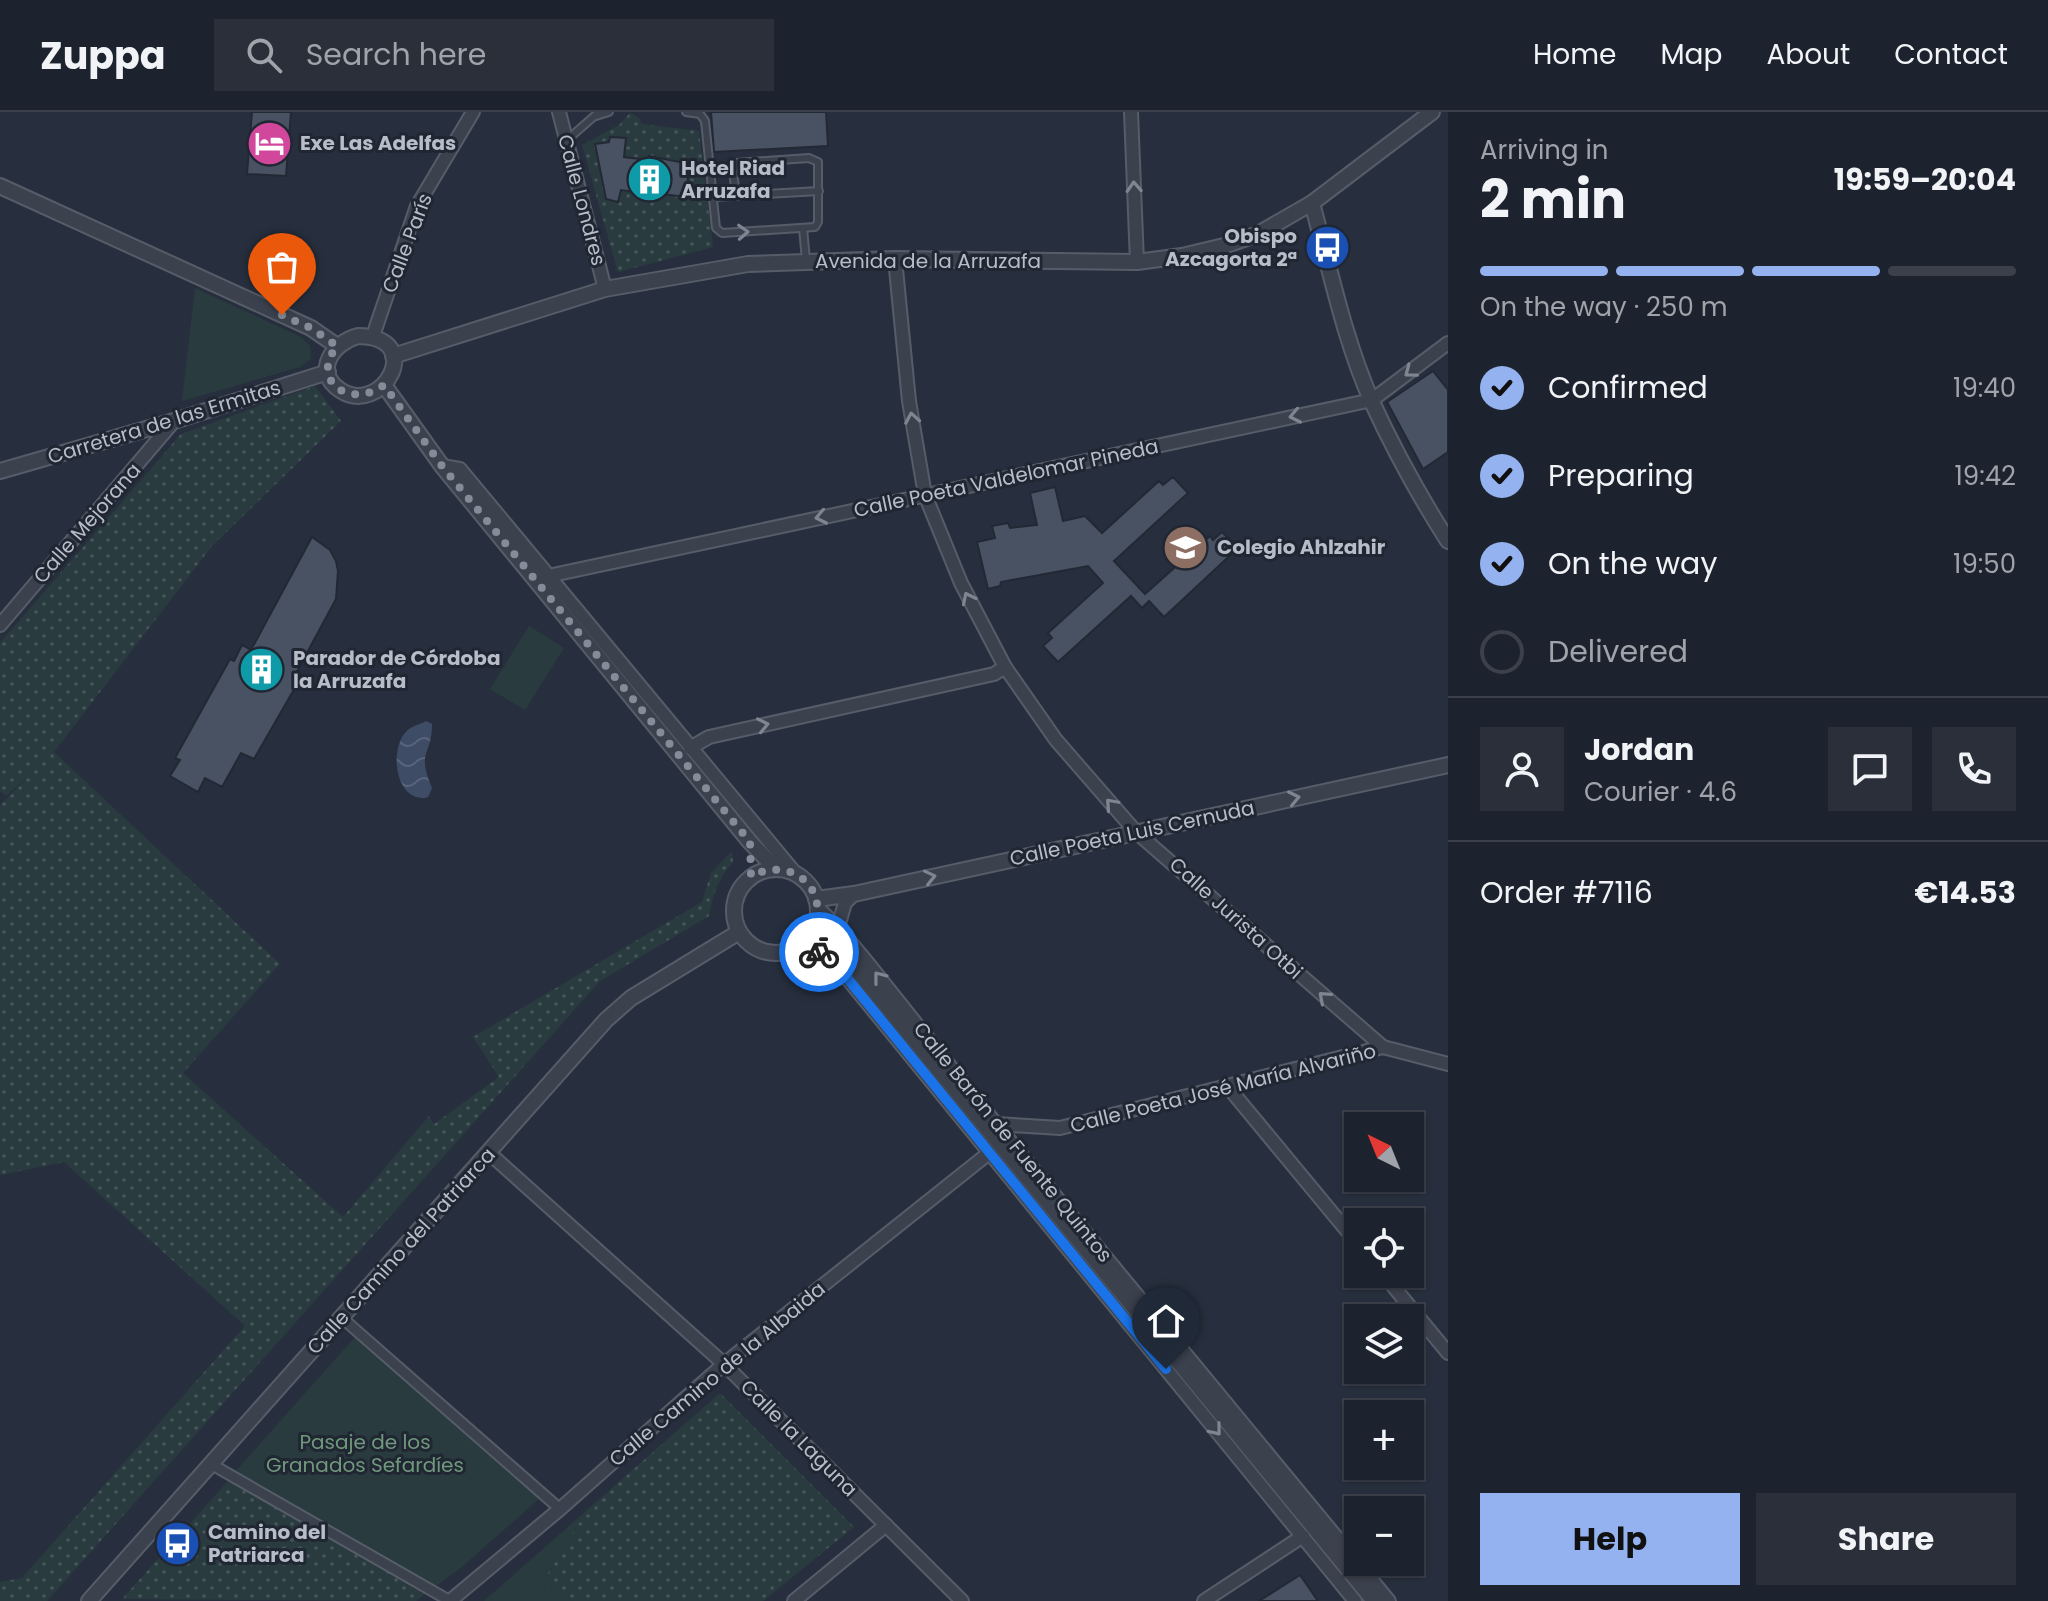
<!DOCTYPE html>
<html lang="en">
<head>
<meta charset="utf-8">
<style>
  body { margin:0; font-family:Poppins,sans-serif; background:#2a2f3a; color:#f1f3f6; height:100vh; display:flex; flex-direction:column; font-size:30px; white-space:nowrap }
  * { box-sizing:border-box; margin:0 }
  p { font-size:26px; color:#a0a4aa }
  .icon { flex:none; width:44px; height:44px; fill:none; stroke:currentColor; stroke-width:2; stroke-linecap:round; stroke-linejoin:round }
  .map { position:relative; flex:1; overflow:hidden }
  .panel { display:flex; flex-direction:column; background:#1d232e; width:600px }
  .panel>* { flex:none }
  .needle { width:52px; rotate:317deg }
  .controls { position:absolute; left:1344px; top:1000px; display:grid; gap:16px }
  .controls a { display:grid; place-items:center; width:80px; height:80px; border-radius:0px; background:#1d232e; box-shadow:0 2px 6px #0004,0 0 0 2px #3b404a; font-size:40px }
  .pin { position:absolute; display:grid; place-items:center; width:68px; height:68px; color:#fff; margin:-82px -34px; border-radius:50% 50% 50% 0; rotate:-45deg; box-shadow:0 0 8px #0007 }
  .pin .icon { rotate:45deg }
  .courier { position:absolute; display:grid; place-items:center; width:80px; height:80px; margin:-40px; border:6px solid #1a73e8; border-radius:50%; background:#fff; color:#222; box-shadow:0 2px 10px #0007 }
  .summary em { font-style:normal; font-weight:700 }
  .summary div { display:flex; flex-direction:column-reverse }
  .summary { display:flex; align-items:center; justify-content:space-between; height:136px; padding:0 32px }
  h1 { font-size:52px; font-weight:700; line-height:60px }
  .bar { display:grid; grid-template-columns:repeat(4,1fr); gap:12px 8px; align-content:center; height:96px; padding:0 32px }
  .bar i { height:10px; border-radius:6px; background:#3b404a }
  .bar .on { background:#95b2f0 }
  .bar p { grid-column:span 4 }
  .line { display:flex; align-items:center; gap:20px; padding:0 32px; border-top:2px solid #3b404a }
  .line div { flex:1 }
  .round { display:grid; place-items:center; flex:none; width:84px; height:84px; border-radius:0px; background:#2a2f3a }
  ol { padding:0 32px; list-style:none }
  li { display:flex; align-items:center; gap:24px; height:88px }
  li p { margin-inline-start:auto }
  li .icon { padding:8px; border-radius:50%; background:#95b2f0; color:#111; stroke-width:4 }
  li:last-child { color:#a0a4aa }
  li i { width:44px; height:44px; border:4px solid #3b404a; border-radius:50% }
  .action { display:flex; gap:16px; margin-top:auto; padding:16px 32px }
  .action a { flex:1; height:92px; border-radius:0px; background:#95b2f0; color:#111; font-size:32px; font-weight:700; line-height:92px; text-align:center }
  .action a+a { background:#2a2f3a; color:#f1f3f6 }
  header { display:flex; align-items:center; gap:48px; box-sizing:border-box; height:112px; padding:0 40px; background:#1d232e; border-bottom:2px solid #3b404a }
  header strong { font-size:38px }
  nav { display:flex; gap:44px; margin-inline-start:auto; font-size:28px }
  .search { width:560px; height:72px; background:#2a2f3a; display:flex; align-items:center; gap:20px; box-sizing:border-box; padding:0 28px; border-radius:0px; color:#a0a4aa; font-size:30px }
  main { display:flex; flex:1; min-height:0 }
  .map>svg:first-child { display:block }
</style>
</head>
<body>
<header>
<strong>Zuppa</strong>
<div class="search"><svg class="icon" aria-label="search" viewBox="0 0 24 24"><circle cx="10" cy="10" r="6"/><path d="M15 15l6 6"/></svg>Search here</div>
<nav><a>Home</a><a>Map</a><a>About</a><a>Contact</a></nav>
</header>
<main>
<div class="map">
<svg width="1448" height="1489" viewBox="0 0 1448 1489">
  <defs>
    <pattern id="grass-dots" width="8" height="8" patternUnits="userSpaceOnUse" patternTransform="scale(2)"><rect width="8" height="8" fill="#293b3f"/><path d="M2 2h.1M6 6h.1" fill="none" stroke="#465559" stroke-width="1.8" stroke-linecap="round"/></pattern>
    <pattern id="water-waves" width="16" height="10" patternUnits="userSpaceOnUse" patternTransform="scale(2)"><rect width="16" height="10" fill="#3e4c66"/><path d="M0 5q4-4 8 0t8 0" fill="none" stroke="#58647b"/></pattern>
  </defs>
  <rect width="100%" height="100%" fill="#272f3e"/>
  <g fill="url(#grass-dots)">
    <path d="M630,1L639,6L642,12L699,19L713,135L618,160L582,33L619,13Z"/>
    <path d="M315,274L341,309L212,434L54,640L280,852L183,961L343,1105L429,1004L434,1012L499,965L473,925L702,790L711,761L732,739L733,750C718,767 713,782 709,804L600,869L47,1489H0V1470L22,1466L245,1214L64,1050L0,1063V693L30,663L6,684L0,679V531L181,322Z"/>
    <path d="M720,1281L854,1415L763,1489H573L542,1471L580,1409L578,1406Z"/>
    <path d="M229,1368L427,1480L416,1489L122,1487Z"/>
  </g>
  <g fill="#293b3f">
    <path d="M195,176L301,225L310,234L311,247L300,255L182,289Z"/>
    <path d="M529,514L564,536L525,598L490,577Z"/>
    <path d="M356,1224L540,1386L463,1454L435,1475L234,1361Z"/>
    <path d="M578,1406L580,1409L542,1471L573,1489H484Z"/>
  </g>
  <path fill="url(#water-waves)" d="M426,609L432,612C432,644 416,639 432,676L428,685C395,693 387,634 409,617C414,613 422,612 426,609Z"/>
  <g fill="#495262" stroke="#222935" stroke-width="2">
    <path d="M252,0H291L286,64L247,62Z"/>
    <path d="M711,0H826L828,34L714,40Z"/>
    <path d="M610,25L626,26L624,45L649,48V44L685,51V55H689L686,85L661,82V85L654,86L642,84L643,81L621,78L618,90L606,87L595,32L609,30Z"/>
    <path d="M1433,259L1448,278V340L1423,357L1387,290Z"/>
    <path d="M1173,365L1188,381L1114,449L1145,482L1210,424L1213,428L1222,420L1238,436L1164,505L1149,489L1142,496L1131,484L1058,550L1043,534L1052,526L1048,521L1103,471L1088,454L1001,470L1000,474L988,477L977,430L995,426L992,414L1008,411L1010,416L1037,413L1030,381L1055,375L1063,409L1085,404L1102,421L1159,369L1163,373Z"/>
    <path d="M312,425L330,438L336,449L338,459L336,487L294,565L300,567L254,647L241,641L222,675L205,666L198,680L170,664L180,648L175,646L230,547L234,549L242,533L251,538Z"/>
    <path d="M1300,1463L1318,1489H1259Z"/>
  </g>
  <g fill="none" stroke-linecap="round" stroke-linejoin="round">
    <defs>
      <g id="service">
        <path d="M686,0L700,2L705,9L716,116L722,121L815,115L818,110V50L809,46L736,51L733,59L736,84"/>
        <path d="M596,4L609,0"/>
        <path d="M567,28L599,0"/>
        <path d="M714,85L819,79"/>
        <path d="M803,116L806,148"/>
      </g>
      <g id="pedestrian">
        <path d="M341,1205L560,1397"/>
        <path d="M211,1352L450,1489"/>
      </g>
      <g id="minor">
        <path d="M559,0L605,177"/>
        <path d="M1131,0L1137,150"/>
        <path d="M895,147L909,289L925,383L961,471L1005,555L1056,628L1136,720L1383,935"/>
        <path d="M373,224L417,94L473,0"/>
        <path d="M442,354L460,357L796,762"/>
        <path d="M548,464L1372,288L1448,231"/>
        <path d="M0,513L174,309"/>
        <path d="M690,636L709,625L994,562L1005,555"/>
        <path d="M818,796L838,815L867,850L996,1012L1389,1489"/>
        <path d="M838,815L845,791L854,782"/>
        <path d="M803,830L829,846L847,866L1355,1489"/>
        <path d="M1228,975L1358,1132"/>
        <path d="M996,1012L1060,1016L1383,935L1448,952"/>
        <path d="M488,1040L724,1252L962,1489"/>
        <path d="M1383,1162L1448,1241"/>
        <path d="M450,1489L560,1397L724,1252L989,1041"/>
        <path d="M794,1489L886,1413"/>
        <path d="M1204,1489L1303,1424"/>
      </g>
      <g id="tertiary">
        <path d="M0,74L311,216L337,234"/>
        <path d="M1312,91C1330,157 1344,227 1372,290C1394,338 1420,385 1448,429"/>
        <path d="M358,224C428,225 382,306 340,278C312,259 334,230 358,224Z"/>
        <path d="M393,244L605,177L748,152L895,147L1137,150L1182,144L1224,134L1258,122L1312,91L1432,0"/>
        <path d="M384,273L442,354L750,730L776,757"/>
        <path d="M0,359L174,309L328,260"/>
        <circle cx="776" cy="799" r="42"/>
        <path d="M816,787L854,782L1448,653"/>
        <path d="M815,813L836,832L854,854L1374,1489"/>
        <path d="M89,1489L606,908L631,886L739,820"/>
      </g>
    </defs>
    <use href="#service" stroke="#565d69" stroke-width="10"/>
    <use href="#pedestrian" stroke="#565d69" stroke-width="13"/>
    <use href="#minor" stroke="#565d69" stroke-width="16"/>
    <use href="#tertiary" stroke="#565d69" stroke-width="18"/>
    <use href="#service" stroke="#3b424e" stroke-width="6"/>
    <use href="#pedestrian" stroke="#3b424e" stroke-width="9"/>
    <use href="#minor" stroke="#3b424e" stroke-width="12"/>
    <use href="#tertiary" stroke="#3b424e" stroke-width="14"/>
  </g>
  <defs><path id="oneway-chevron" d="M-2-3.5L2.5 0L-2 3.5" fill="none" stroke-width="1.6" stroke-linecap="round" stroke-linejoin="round" transform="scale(2)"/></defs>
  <g stroke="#7f8692">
    <use href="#oneway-chevron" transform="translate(1134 75) rotate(-93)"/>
    <use href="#oneway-chevron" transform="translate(743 120) rotate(-3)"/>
    <use href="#oneway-chevron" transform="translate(1410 260) rotate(143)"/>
    <use href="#oneway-chevron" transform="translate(1295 304) rotate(168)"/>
    <use href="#oneway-chevron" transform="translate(912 306) rotate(-100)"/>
    <use href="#oneway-chevron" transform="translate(821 405) rotate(168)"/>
    <use href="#oneway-chevron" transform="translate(968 486) rotate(-116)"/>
    <use href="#oneway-chevron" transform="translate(763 613) rotate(-12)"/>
    <use href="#oneway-chevron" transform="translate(1294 686) rotate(-12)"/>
    <use href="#oneway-chevron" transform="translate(1111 692) rotate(-132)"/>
    <use href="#oneway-chevron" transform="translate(930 765) rotate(-13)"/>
    <use href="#oneway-chevron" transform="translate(879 865) rotate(-128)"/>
    <use href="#oneway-chevron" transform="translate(1324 885) rotate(-139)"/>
    <use href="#oneway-chevron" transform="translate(1216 1318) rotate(51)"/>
  </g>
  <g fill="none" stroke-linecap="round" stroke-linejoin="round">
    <path stroke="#858b98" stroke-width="8" stroke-dasharray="0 14.4" d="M282,203L311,216L337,234C309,269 351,298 384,273L442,354L750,730L751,764C799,740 840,790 803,830L819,840"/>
    <path stroke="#1a73e8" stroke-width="10" d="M819,840L829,846L847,866L1166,1257"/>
  </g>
  <defs>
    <symbol id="hotel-disc" viewBox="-11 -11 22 22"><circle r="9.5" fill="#d1479c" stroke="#202733"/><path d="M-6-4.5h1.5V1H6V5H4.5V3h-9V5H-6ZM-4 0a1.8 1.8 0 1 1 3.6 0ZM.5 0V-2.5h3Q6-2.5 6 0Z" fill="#fff"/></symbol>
    <symbol id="building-disc" viewBox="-11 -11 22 22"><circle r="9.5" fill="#0f9aa8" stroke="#202733"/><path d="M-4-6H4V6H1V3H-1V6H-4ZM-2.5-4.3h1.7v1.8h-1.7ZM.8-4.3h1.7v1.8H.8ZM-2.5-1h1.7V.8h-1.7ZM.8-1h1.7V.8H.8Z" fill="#fff"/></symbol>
    <symbol id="bus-disc" viewBox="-11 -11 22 22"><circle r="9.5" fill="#1a4fb4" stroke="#202733"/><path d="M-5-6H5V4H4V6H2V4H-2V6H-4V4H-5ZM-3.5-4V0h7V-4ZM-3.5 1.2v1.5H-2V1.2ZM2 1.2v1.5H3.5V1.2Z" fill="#fff"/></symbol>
    <symbol id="school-disc" viewBox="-11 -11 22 22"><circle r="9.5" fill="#8d6e63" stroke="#202733"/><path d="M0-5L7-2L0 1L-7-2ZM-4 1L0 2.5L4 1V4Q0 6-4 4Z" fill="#fff"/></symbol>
  </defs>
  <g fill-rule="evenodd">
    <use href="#hotel-disc" x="244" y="6" width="51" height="51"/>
    <use href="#building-disc" x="624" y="42" width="51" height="51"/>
    <use href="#bus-disc" x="1302" y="110" width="51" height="51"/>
    <use href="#school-disc" x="1160" y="410" width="51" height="51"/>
    <use href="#building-disc" x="236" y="532" width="51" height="51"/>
    <use href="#bus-disc" x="152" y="1406" width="51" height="51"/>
  </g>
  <g text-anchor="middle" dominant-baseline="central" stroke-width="6" stroke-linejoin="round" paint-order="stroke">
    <g font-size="20" font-weight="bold" fill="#b7bdc9" stroke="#202733" text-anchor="start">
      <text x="300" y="31">Exe Las Adelfas</text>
      <text x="681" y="56">Hotel Riad<tspan x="681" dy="23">Arruzafa</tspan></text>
      <text x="1297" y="124" text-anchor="end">Obispo<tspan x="1297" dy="23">Azcagorta 2ª</tspan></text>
      <text x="1217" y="435">Colegio Ahlzahir</text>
      <text x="293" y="546">Parador de Córdoba<tspan x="293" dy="23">la Arruzafa</tspan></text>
      <text x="208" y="1420">Camino del<tspan x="208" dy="23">Patriarca</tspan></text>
    </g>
    <g font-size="20" fill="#b7bdc9" stroke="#202733">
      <text transform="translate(582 88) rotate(75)">Calle Londres</text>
      <text transform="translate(407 131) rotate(-69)">Calle París</text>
      <text x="928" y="149">Avenida de la Arruzafa</text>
      <text transform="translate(164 310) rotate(-17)">Carretera de las Ermitas</text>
      <text transform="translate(1006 366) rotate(-12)">Calle Poeta Valdelomar Pineda</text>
      <text transform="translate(87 411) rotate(-49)">Calle Mejorana</text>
      <text transform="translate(1132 721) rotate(-12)">Calle Poeta Luis Cernuda</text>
      <text transform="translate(1236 806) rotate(42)">Calle Jurista Otbi</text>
      <text transform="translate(1223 976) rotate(-14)">Calle Poeta José María Alvariño</text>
      <text transform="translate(1013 1030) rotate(51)">Calle Barón de Fuente Quintos</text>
      <text transform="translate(401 1139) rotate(-48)">Calle Camino del Patriarca</text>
      <text transform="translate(717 1262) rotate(-40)">Calle Camino de la Albaida</text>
      <text transform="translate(799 1326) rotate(45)">Calle la Laguna</text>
    </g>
    <g font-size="20" fill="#70987c" stroke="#202733">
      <text x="365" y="1330">Pasaje de los<tspan x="365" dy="23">Granados Sefardíes</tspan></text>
    </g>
  </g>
</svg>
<div class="controls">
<a><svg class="needle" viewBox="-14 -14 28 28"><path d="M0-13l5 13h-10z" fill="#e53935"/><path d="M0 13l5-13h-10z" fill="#a0a4aa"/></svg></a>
<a><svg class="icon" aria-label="locate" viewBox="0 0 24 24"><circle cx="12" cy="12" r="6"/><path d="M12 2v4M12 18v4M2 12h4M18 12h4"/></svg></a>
<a><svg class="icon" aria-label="layers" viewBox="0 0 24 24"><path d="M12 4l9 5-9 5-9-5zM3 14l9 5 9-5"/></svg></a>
<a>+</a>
<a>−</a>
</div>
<div class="pin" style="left:282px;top:203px;background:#ea580c"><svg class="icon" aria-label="bag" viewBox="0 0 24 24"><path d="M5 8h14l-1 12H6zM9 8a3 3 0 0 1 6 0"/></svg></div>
<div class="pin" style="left:1166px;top:1257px;background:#1f2937"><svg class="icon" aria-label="home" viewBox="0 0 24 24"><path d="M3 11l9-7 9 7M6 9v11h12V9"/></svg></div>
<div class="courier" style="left:819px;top:840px"><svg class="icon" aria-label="bike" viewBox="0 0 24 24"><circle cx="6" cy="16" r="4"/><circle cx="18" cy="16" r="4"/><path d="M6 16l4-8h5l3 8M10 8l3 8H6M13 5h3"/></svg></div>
</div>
<section class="panel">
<div class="summary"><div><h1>2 min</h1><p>Arriving in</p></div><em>19:59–20:04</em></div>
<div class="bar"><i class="on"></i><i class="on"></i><i class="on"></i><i></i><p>On the way · 250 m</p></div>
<ol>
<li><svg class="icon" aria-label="check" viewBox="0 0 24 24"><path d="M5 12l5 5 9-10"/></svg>Confirmed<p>19:40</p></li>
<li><svg class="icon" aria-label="check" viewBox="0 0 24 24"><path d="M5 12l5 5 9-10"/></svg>Preparing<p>19:42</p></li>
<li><svg class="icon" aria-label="check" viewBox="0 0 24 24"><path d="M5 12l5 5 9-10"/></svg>On the way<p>19:50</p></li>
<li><i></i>Delivered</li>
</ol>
<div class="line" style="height:144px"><a class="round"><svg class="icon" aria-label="person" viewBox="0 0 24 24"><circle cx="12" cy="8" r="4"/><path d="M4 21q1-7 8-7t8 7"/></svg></a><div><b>Jordan</b><p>Courier · 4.6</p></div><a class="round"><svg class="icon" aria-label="chat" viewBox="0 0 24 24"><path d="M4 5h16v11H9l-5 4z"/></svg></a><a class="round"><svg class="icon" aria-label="phone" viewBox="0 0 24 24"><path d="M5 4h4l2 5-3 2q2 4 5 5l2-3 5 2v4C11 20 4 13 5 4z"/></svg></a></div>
<div class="line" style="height:104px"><div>Order #7116</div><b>€14.53</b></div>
<div class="action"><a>Help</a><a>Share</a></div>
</section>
</main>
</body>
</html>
